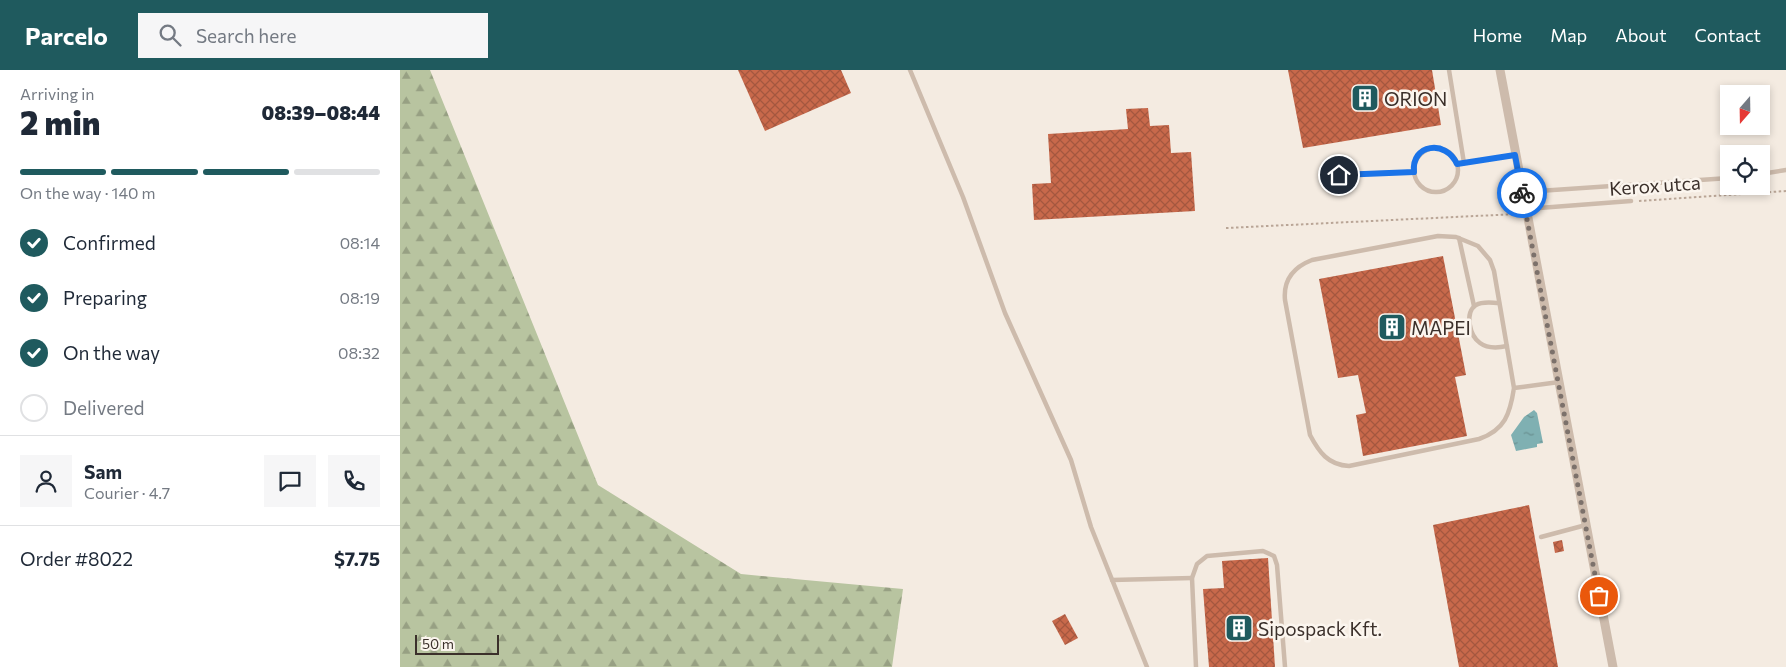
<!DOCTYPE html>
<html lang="en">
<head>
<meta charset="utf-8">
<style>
  body { margin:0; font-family:Commissioner,sans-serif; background:#f6f6f7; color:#1f2937; height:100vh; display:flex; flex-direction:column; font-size:19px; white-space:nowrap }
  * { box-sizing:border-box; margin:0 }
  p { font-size:16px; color:#747a83 }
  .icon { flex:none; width:28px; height:28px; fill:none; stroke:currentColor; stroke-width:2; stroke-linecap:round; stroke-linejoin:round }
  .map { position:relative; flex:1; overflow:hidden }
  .panel { display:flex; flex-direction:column; background:#fff; width:400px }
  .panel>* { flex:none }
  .needle { width:32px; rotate:200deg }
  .buttons { position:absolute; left:1320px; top:15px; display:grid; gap:10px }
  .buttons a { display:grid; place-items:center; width:50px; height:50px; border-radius:0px; background:#fff; box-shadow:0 2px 8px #0003; font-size:25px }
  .scale { position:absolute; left:15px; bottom:12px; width:84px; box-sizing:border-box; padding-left:5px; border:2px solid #3b302b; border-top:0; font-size:14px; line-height:18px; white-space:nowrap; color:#3b302b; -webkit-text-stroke:4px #fbf5ee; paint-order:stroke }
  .pin { position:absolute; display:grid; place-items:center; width:42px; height:42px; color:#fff; margin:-21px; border:2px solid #fff; border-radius:50%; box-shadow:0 1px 5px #0007 }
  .courier { position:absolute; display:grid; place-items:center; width:50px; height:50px; margin:-25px; border:4px solid #1a73e8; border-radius:50%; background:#fff; color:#222; box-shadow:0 1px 6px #0007 }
  .head em { font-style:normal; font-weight:800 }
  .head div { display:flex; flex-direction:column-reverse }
  .head { display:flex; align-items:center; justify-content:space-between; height:85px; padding:0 20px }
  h1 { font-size:32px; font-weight:800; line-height:38px }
  .bar { display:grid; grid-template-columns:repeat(4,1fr); gap:8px 5px; align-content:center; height:60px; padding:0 20px }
  .bar i { height:6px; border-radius:4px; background:#e0e1e3 }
  .bar .active { background:#1f5a5e }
  .bar p { grid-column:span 4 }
  .line { display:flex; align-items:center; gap:12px; padding:0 20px; border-top:1px solid #e0e1e3 }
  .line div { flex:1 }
  .round { display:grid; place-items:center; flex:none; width:52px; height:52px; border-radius:0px; background:#f6f6f7 }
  ol { padding:0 20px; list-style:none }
  li { display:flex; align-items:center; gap:15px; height:55px }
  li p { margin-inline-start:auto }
  li .icon { padding:5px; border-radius:50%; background:#1f5a5e; color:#fff; stroke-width:4 }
  li:last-child { color:#747a83 }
  li i { width:28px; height:28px; border:2px solid #e0e1e3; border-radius:50% }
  header { display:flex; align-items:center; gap:30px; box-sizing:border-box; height:70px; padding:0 25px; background:#1f5a5e; color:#fff }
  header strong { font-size:24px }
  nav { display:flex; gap:28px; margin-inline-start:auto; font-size:18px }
  .search { width:350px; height:45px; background:#f6f6f7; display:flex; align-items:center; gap:12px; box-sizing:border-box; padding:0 18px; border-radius:0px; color:#747a83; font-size:19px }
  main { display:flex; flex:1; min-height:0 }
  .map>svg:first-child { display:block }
</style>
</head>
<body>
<header>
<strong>Parcelo</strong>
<div class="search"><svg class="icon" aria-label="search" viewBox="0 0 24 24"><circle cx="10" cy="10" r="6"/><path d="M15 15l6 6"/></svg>Search here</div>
<nav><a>Home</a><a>Map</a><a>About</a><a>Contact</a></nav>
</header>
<main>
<section class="panel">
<div class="head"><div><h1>2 min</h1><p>Arriving in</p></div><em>08:39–08:44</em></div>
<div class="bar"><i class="active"></i><i class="active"></i><i class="active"></i><i></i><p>On the way · 140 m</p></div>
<ol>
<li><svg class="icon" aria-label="check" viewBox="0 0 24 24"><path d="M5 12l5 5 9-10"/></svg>Confirmed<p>08:14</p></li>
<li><svg class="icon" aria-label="check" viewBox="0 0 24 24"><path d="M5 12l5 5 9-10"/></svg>Preparing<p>08:19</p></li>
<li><svg class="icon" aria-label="check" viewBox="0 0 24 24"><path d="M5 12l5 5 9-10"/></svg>On the way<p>08:32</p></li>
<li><i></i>Delivered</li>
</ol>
<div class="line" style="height:90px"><a class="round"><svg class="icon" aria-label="person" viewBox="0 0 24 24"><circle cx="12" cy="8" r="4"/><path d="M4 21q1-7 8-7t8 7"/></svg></a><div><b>Sam</b><p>Courier · 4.7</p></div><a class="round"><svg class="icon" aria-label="chat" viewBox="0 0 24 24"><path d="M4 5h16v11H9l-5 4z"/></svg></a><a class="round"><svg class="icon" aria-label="phone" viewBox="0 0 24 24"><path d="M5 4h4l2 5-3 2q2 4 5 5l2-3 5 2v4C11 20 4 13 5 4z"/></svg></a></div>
<div class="line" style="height:65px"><div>Order #8022</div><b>$7.75</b></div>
</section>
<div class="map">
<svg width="1386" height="597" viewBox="0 0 1386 597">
  <defs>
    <pattern id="forest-firs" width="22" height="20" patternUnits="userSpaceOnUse" patternTransform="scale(1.25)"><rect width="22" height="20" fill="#b8c4a0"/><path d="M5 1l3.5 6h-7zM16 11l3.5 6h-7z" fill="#97a083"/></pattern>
    <pattern id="water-ripples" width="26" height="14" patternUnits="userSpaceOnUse" patternTransform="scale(1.25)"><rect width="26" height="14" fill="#7fb0b2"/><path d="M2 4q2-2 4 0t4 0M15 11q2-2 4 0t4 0" fill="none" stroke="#699091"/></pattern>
    <pattern id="building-cross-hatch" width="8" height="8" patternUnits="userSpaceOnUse" patternTransform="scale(1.25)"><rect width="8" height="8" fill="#c8694b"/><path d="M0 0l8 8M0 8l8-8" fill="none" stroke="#a4573f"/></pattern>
  </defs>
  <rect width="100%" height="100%" fill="#f4ebe1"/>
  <path fill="url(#forest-firs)" d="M0,0H30L198,415L341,504L503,519L492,597H0Z"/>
  <path fill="url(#water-ripples)" d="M1134,340L1137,343L1143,373L1137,374V377L1116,381L1111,365L1124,347Z"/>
  <g fill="url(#building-cross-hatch)">
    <path d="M338,0H441L451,23L365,61Z"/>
    <path d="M888,0H1032L1041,55L903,78Z"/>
    <path d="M748,38L750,56L769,55L771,83L791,82L795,141L634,150L632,114L651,113L648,64L728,59L726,39Z"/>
    <path d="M1043,186L1066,305L1055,307L1067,366L963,386L956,345L966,343L958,305L938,308L919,209Z"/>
    <path d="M1129,435L1158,597H1059L1033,455Z"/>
    <path d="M1162,470L1164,481L1155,483L1153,472Z"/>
    <path d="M868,488L875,597H809L803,519L824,518L822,491Z"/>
    <path d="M665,544L678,568L665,575L652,551Z"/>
  </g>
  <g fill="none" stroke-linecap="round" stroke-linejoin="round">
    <g stroke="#b9a596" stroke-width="2" stroke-dasharray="2.5 2.5" stroke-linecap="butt">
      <path d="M1239,131L1386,121"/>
      <path d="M826,158L1117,144"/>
    </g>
    <g stroke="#cdbbac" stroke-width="4.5">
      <path d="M510,0L563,127L605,243L671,390L691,457L747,597"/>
      <path d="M1049,0L1064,93"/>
      <circle cx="1036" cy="100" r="22"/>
      <path d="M1057,94L1115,85"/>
      <path d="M1361,104L1386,100"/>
      <path d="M921,105L1013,102"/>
      <path d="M1123,122L1329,108"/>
      <path d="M1126,139L1231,131"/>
      <path d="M1059,168L1074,236"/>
      <path d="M1099,233C1092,233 1083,231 1076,235C1064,243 1070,266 1080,273C1088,279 1098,278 1107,276"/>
      <path d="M1114,318C1110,344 1105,360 1079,369L949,396C928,395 919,382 910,365L885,230C883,209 894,197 912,190L1038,166L1056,167L1078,176L1090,190L1094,201L1114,318L1159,312"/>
      <path d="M1141,467L1186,455"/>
      <path d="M712,510L792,508"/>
      <path d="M796,597L792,508L797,494L807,486L863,481L874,486L877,495L885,597"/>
    </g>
    <path stroke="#cdbbac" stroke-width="9" d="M1100,0L1213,597"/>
  </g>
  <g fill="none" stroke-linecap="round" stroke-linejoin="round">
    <path stroke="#7c716b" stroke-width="5" stroke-dasharray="0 9" d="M1122,123L1199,526"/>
    <path stroke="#1a73e8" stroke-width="6" d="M939,105L1014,102C1011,74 1046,69 1057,94L1115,85L1122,123"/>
  </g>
  <defs>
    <symbol id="building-square" viewBox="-11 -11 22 22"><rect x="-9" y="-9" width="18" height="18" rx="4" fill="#1f5a5e" stroke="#fbf5ee"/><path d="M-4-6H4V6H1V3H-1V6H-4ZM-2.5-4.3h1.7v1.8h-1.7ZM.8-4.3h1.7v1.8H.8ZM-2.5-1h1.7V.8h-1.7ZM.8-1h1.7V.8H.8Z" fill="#fff"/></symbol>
  </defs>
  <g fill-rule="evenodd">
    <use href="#building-square" x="949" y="12" width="32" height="32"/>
    <use href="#building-square" x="976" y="241" width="32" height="32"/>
    <use href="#building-square" x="823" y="542" width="32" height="32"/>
  </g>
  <g text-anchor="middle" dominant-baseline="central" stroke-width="5" stroke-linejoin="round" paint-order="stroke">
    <g font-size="19" fill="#3b302b" stroke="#fbf5ee" text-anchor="start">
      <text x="984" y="28">ORION</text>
      <text x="1011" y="257">MAPEI</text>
      <text x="858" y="558">Sipospack Kft.</text>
    </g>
    <g font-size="19" fill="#3b302b" stroke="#fbf5ee">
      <text transform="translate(1255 115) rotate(-4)">Kerox utca</text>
    </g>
  </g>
</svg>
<div class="buttons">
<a><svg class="needle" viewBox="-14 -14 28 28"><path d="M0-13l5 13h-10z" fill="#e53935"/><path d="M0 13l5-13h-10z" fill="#747a83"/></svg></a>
<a><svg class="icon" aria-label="locate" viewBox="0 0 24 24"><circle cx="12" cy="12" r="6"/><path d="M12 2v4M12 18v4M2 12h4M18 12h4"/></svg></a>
</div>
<div class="scale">50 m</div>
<div class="pin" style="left:1199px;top:526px;background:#ea580c"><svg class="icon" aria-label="bag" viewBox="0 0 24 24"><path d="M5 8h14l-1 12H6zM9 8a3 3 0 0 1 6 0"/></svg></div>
<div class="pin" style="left:939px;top:105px;background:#1f2937"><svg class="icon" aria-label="home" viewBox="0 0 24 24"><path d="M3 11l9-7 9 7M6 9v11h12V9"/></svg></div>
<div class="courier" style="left:1122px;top:123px"><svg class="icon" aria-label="bike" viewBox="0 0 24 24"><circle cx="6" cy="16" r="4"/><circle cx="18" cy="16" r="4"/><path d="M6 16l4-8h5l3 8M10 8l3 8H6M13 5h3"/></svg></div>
</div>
</main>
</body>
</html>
